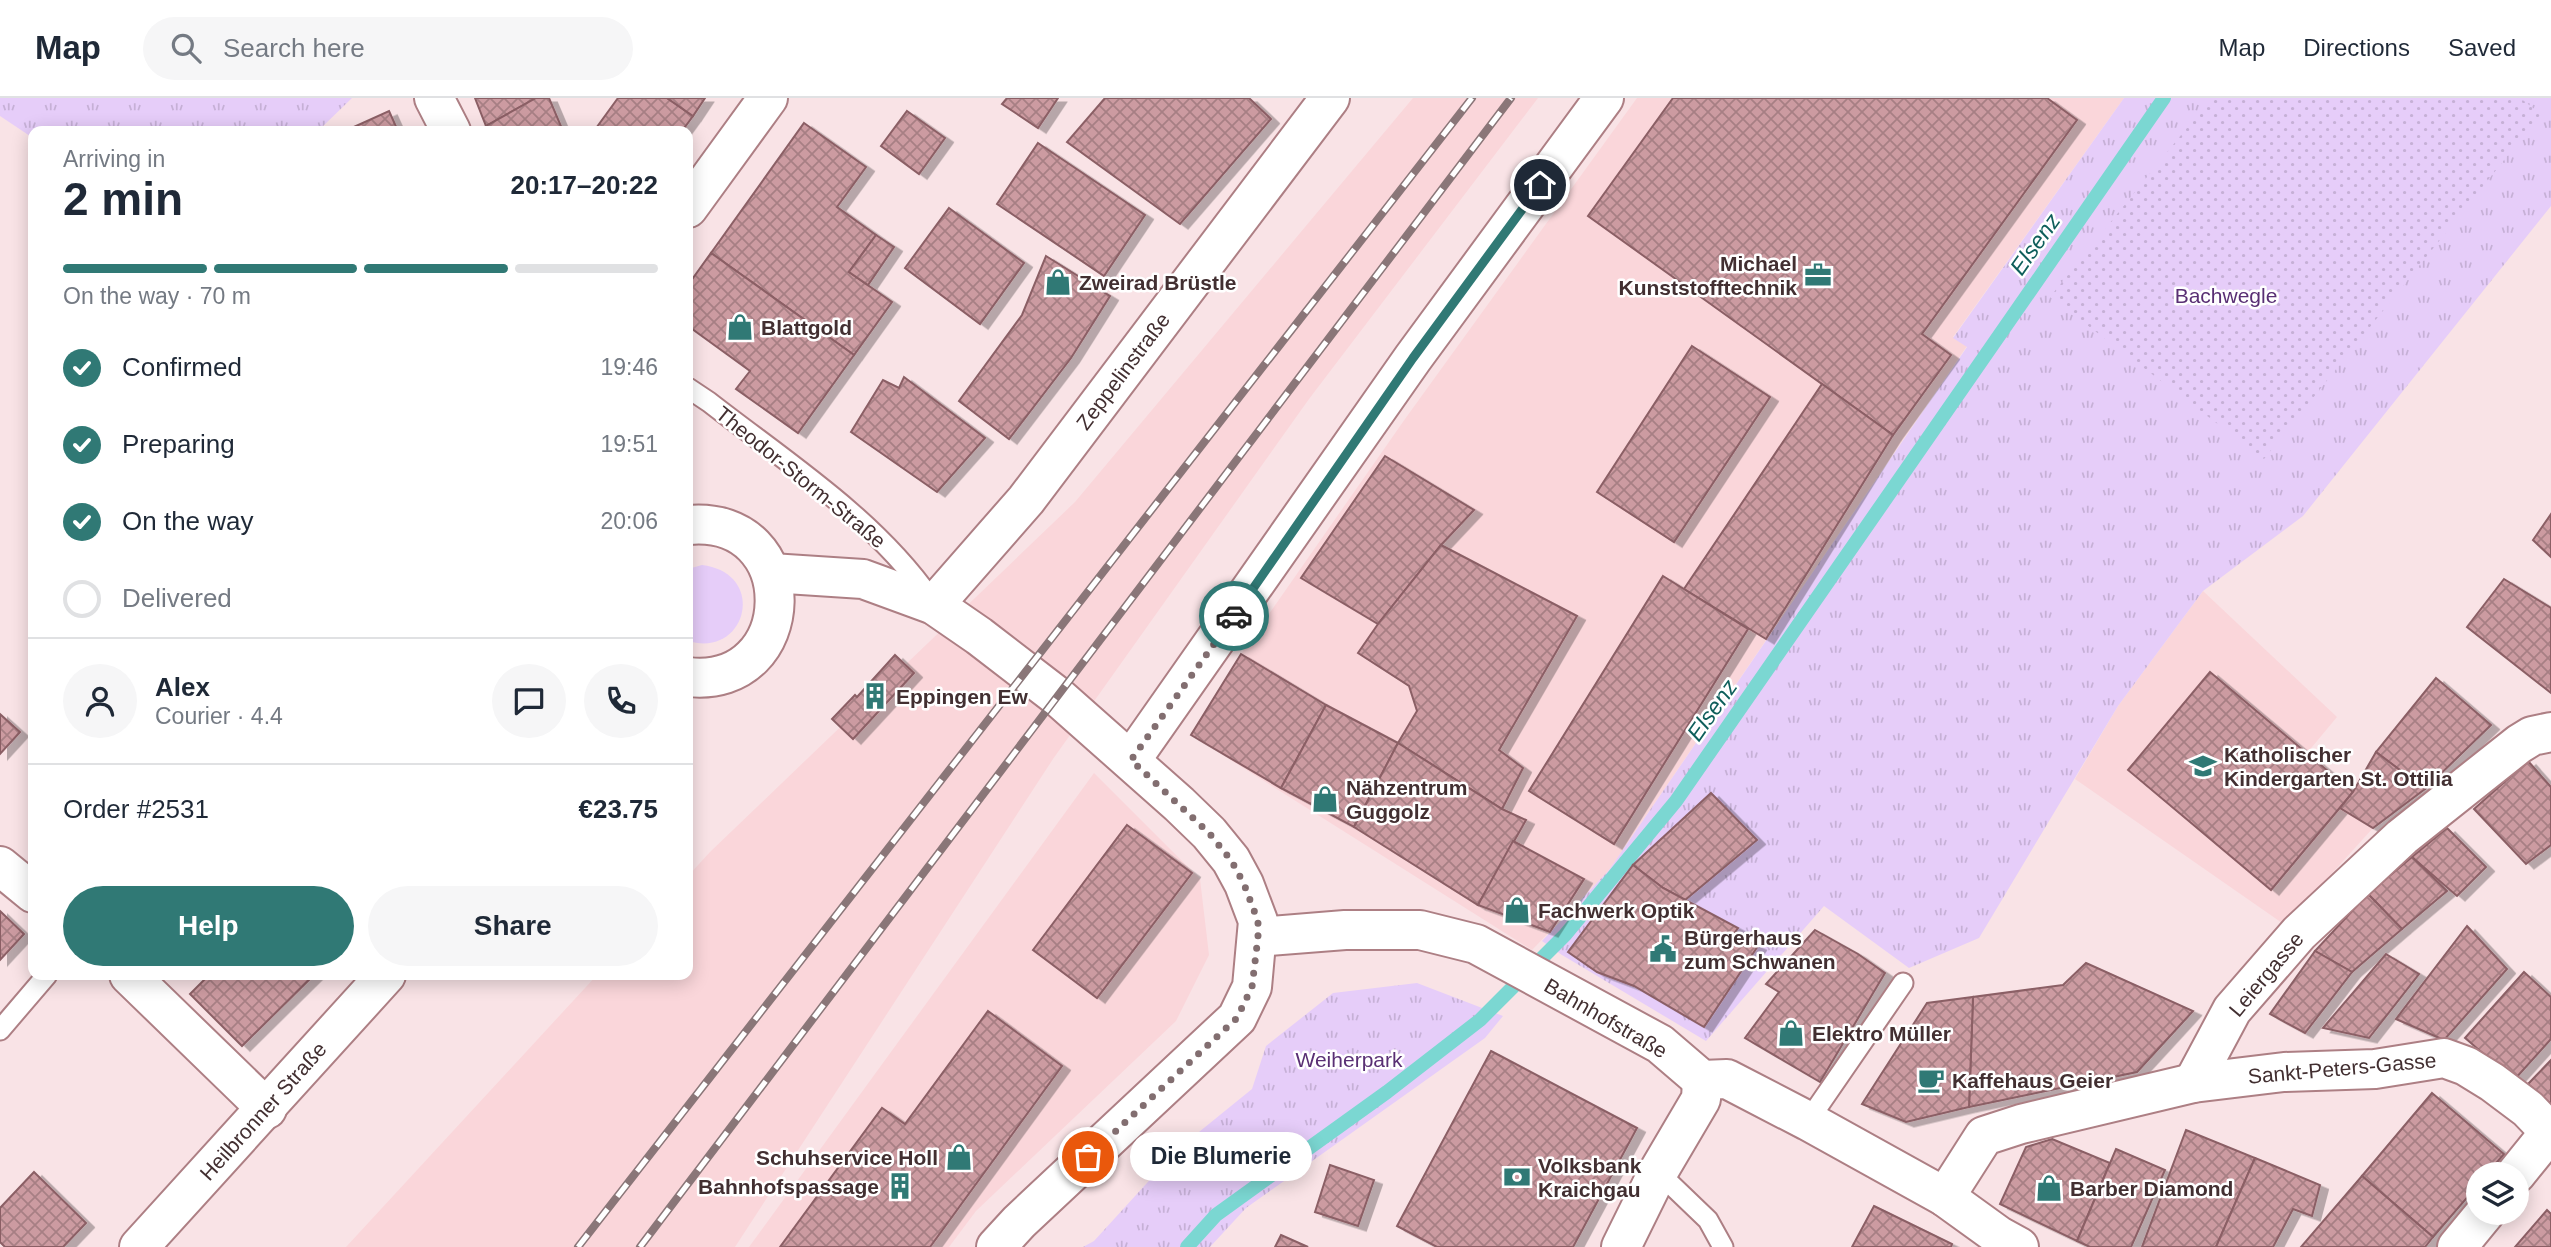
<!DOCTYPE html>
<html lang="en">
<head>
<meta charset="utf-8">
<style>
  body { margin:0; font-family:Helvetica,sans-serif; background:#f6f6f7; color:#1f2937; height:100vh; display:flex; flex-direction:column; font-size:26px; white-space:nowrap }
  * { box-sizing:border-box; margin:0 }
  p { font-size:23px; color:#747a83 }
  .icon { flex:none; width:38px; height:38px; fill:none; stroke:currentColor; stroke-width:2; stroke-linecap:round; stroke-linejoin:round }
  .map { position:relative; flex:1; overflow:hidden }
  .side { position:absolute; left:28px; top:28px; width:665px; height:854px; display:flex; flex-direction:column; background:#fff; border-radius:14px; box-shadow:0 4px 18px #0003 }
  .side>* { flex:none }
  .fabs { position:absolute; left:2466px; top:1064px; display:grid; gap:14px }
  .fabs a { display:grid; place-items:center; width:63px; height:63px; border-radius:50%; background:#fff; box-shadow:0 4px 18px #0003; font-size:35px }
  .pin { position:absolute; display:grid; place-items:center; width:60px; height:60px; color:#fff; margin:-30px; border:4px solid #fff; border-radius:50%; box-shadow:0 2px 7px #0007 }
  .courier { position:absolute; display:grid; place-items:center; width:70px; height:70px; margin:-35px; border:5px solid #307975; border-radius:50%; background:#fff; color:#222; box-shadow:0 2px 9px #0007 }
  .bubble { position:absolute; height:49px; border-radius:24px; background:#fff; box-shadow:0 4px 18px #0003; font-size:23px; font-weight:700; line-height:49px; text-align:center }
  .head em { font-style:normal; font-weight:700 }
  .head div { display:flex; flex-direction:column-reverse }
  .head { display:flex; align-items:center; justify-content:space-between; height:119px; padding:0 35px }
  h1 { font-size:46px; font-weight:700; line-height:52px }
  .bar { display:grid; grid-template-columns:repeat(4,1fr); gap:10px 7px; align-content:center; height:84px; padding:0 35px }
  .bar i { height:9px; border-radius:5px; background:#e0e1e3 }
  .bar .on { background:#307975 }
  .bar p { grid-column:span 4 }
  .line { display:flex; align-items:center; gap:18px; padding:0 35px; border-top:2px solid #e0e1e3 }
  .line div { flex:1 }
  .round { display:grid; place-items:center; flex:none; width:74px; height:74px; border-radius:37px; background:#f6f6f7 }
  ol { padding:0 35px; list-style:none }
  li { display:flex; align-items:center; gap:21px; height:77px }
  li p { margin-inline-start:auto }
  li .icon { padding:7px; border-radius:50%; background:#307975; color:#fff; stroke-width:4 }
  li:last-child { color:#747a83 }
  li i { width:38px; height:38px; border:4px solid #e0e1e3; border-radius:50% }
  .cta { display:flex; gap:14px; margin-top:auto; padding:14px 35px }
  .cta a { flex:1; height:80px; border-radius:42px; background:#307975; color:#fff; font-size:28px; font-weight:700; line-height:80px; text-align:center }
  .cta a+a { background:#f6f6f7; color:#1f2937 }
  header { display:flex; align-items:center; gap:42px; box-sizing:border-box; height:98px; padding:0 35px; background:#fff; border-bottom:2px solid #e0e1e3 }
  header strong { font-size:33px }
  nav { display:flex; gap:38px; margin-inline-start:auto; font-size:24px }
  .search { width:490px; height:63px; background:#f6f6f7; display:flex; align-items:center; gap:18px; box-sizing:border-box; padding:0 24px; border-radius:38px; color:#747a83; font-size:26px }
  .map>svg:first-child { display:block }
</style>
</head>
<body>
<header>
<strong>Map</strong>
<div class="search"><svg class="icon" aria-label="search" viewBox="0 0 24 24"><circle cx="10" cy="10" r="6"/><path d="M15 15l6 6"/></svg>Search here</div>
<nav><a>Map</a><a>Directions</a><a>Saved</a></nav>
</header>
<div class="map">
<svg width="2551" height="1149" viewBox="0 0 2551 1149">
  <defs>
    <pattern id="park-tufts" width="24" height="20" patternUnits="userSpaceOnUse" patternTransform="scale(1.75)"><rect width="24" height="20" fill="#e6cdf9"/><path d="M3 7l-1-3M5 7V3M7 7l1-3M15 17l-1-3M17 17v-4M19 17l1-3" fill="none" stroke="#c6b0d6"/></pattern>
    <pattern id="garden-dots" width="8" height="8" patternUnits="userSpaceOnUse" patternTransform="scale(1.75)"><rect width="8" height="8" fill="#e6cdf9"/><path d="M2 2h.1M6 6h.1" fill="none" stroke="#c6b0d6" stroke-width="1.8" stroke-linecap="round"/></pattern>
    <pattern id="building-cross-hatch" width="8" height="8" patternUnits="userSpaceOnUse" patternTransform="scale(1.75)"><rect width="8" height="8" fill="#cc9ba1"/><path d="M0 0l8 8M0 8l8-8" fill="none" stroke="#a77f84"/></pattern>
    <filter id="shadow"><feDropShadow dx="8" dy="4.5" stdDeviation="0" flood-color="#0004"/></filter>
  </defs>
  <rect width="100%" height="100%" fill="#f9e3e6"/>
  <g fill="#fad6da">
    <path d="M1413,0H1538L1309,301L1053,661L735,1149H346L597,877H688V778L710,754L1075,404Z"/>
    <path d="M1637,0H2124L1953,239L1967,248L1609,772L1532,852L1191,637L1241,556L1405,321Z"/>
    <path d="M2203,493L2337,619L2307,655L2353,694L2341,710L2373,730L2285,827L2075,681L2118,608Z"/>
    <path d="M1094,675L1200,781L1209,857L1176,923L976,1113L949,1149H749Z"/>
  </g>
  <path fill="#e6cdf9" d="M702,467C768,475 747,561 688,543V471Z"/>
  <g fill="url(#park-tufts)">
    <path d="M0,0H352L318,33H33V40L0,18Z"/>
    <path d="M2124,0H2551V108L2303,418L2203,493L2118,608L1979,840L1909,870L1824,808L1706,943L1562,857L1542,843L1609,772L1967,249L1953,240Z"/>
    <path d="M1417,885L1503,918L1485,940L1246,1110L1210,1149H1083L1094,1143L1178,1051L1252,991L1266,948L1333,895Z"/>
  </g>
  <path fill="url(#garden-dots)" d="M2211,0H2520L2541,16L2264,361L2050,199Z"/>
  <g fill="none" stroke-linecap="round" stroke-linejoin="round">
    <path stroke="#7bd7d2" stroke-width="14" d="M1187,1149L1216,1117L1387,994L1480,922L1565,837L1676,703L2164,0"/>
  </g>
  <g fill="url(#building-cross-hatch)" stroke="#8b5f65" stroke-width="2" filter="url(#shadow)">
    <path d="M475,0H536L486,28Z"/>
    <path d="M536,0H549L563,33H488L486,28Z"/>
    <path d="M618,0H667L693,18L682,33H594Z"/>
    <path d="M667,0H705L693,18Z"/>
    <path d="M1007,0H1058L1038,30L1002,6Z"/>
    <path d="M1105,0H1249L1271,21L1180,126L1067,44Z"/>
    <path d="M1673,0H2047L2077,22L1922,236L1951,257L1893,337L1588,118Z"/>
    <path d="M389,13L398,33H345Z"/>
    <path d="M907,13L945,40L919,76L881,48Z"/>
    <path d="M804,25L866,69L837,109L876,137L849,174L892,204L854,257L711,155Z"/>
    <path d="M1038,45L1145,117L1104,178L997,106Z"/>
    <path d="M949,110L1024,165L980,226L905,170Z"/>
    <path d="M876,137L894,149L868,187L849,174Z"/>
    <path d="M711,155L854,257L798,335L736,291L750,273L688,228V187Z"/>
    <path d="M1046,158L1110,198L1071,260L1009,341L959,303L1022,217Z"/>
    <path d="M1692,248L1770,299L1674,444L1597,394Z"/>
    <path d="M904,279L985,340L937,394L851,334L883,282L899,290Z"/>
    <path d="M1822,286L1893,337L1766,541L1684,491Z"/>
    <path d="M1385,358L1474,412L1441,447L1378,526L1301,480Z"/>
    <path d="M2551,416V459L2533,442Z"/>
    <path d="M1441,447L1577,518L1499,652L1523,670L1502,711L1398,645L1417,613L1409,588L1358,555L1378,526Z"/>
    <path d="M1663,478L1748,531L1614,746L1529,693Z"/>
    <path d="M2504,481L2551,510V595L2467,529Z"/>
    <path d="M1241,556L1326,607L1281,690L1191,637Z"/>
    <path d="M895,557L914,575L853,641L832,621L855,597L857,599Z"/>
    <path d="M2210,574L2353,694L2271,792L2128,672Z"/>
    <path d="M2436,580L2491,627L2425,691L2376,654Z"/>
    <path d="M1326,607L1398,645L1354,729L1281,690Z"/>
    <path d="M0,616L20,634L0,656Z"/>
    <path d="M1398,645L1502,711L1526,722L1478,807L1354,729Z"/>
    <path d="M2376,654L2425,691L2373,730L2340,710L2353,694Z"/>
    <path d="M2528,663L2551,689V747L2526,766L2474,711Z"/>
    <path d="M1711,695L1757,742L1685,802L1663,790L1633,767Z"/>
    <path d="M1127,727L1192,775L1097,900L1033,852Z"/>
    <path d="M2447,730L2486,769L2457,798L2412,759Z"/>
    <path d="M1513,743L1584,781L1550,834L1478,807Z"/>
    <path d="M2412,759L2447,793L2402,831L2368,796Z"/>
    <path d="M1633,767L1663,790L1738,830L1733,837L1758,848L1704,929L1634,888L1597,874L1568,854Z"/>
    <path d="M2368,796L2402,831L2352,874L2315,853Z"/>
    <path d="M0,813L24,836L0,862Z"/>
    <path d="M2467,828L2507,871L2444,942L2396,921Z"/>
    <path d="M1815,832L1858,856L1885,875L1820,984L1745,940L1779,894L1766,886Z"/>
    <path d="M2315,853L2352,874L2305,935L2270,916Z"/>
    <path d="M2386,856L2419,876L2369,940L2323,930Z"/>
    <path d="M2086,865L2193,913L2137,974L1969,1009L1973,899L2063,887Z"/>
    <path d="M2524,874L2551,899V941L2514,982L2465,940Z"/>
    <path d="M209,877H314L242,948L190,896Z"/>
    <path d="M1973,899L1969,1009L1906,1024L1862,1006L1927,905Z"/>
    <path d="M988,913L1062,968L930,1149H780L882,1010L905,1026Z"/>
    <path d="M1491,953L1637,1030L1573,1149H1437L1397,1128Z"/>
    <path d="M2551,962V1006L2528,986Z"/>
    <path d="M2432,995L2504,1056L2487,1076H2478V1087L2433,1139L2362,1078Z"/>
    <path d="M2186,1032L2255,1060L2216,1149H2142Z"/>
    <path d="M2052,1041L2110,1065L2077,1143L2000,1106L2026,1049Z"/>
    <path d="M2116,1051L2165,1072L2131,1149H2090L2077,1143Z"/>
    <path d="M2255,1060L2320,1087L2312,1118L2293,1111L2273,1149H2216Z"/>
    <path d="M1330,1067L1374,1082L1358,1128L1315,1114Z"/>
    <path d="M34,1074L86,1125L63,1149H5L0,1144V1110Z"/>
    <path d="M2362,1078L2433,1139L2425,1149H2301Z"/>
    <path d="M1874,1108L1952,1146L1951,1149H1852Z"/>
    <path d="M2547,1112L2551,1116V1149H2515Z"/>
    <path d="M1281,1137L1308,1149H1275Z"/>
  </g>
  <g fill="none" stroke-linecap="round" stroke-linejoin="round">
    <defs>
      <g id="service">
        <path d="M688,290L709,304C786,364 874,420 930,500"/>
        <path d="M0,932L47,877"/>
        <path d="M1808,1023L1903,885"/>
        <path d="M1658,1074L1708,1122L1723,1149"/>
      </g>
      <g id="minor">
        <path d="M434,0L451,33"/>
        <path d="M934,507L1026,402L1330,0"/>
        <path d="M1131,662L1413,260L1604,0"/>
        <path d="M0,768L33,795"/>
        <path d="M1258,839L1345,832H1420L1476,846L1660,946L1702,982L1727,981L1808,1023L1945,1099L1999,1138L2019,1149"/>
        <path d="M129,877L267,1011"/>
        <path d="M2193,985L2232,912L2299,835L2402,739L2519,646L2532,638L2551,634"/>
        <path d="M2516,1076L2550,1034"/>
        <path d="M1945,1099L1984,1038L2021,1026L2193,985L2284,974L2375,971L2444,960L2466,968L2492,984L2528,1011L2551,1035"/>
        <path d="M1621,1149L1658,1074L1701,1001L1702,982"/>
        <path d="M2457,1149L2485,1115"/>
      </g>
      <g id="tertiary">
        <path d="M688,110L768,0"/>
        <path d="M688,427C806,416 801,592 688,579"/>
        <path d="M771,475L863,481L934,507L979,538L1057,598L1179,706L1209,735L1231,762L1244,786L1258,823L1252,889L1237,920L1019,1124L996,1149"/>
        <path d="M139,1149L386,877"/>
      </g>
    </defs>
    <use href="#service" stroke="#ad7f84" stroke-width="23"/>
    <use href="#minor" stroke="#ad7f84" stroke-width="42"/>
    <use href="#tertiary" stroke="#ad7f84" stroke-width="42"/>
    <use href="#service" stroke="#fff" stroke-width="19"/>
    <use href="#minor" stroke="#fff" stroke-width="38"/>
    <use href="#tertiary" stroke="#fff" stroke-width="38"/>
    <defs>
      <g id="rail">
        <path d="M578,1149L1472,0"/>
        <path d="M640,1149L1511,0"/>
      </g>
    </defs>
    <use href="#rail" stroke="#8a7678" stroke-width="8"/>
    <use href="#rail" stroke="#fff" stroke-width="5" stroke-dasharray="16" stroke-linecap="butt"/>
  </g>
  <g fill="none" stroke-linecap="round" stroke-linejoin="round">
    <path stroke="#826e70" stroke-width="7" stroke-dasharray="0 12.6" d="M1088,1059L1237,920L1252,889L1258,839V823L1244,786L1231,762L1209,735L1131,662L1234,518"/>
    <path stroke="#307975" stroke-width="9" d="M1234,518L1413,260L1540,87"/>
  </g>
  <defs>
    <symbol id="office-bare" viewBox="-9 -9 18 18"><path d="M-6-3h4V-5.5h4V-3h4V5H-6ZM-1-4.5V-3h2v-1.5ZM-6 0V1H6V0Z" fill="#307975" stroke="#fff" stroke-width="2.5" paint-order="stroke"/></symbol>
    <symbol id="shop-bare" viewBox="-9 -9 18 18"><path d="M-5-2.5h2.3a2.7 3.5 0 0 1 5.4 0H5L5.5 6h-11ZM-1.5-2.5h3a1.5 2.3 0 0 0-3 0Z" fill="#307975" stroke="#fff" stroke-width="2.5" paint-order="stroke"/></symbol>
    <symbol id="building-bare" viewBox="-9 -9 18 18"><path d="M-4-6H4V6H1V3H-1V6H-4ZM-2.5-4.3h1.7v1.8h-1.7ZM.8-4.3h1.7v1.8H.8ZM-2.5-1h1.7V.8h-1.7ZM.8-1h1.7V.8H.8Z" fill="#307975" stroke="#fff" stroke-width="2.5" paint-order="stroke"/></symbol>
    <symbol id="school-bare" viewBox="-9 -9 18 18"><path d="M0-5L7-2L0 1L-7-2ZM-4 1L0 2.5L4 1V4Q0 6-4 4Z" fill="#307975" stroke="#fff" stroke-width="2.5" paint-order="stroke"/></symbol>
    <symbol id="civic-bare" viewBox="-9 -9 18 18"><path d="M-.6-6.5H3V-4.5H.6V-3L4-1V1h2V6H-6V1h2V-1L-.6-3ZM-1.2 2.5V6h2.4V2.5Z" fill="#307975" stroke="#fff" stroke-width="2.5" paint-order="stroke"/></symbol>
    <symbol id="cafe-bare" viewBox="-9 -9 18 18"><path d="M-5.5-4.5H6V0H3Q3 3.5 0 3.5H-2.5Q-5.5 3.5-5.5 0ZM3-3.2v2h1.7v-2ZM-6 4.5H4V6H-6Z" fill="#307975" stroke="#fff" stroke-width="2.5" paint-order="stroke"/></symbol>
    <symbol id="bank-bare" viewBox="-9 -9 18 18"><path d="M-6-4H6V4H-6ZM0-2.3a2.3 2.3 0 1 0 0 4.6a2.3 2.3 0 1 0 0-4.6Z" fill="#307975" stroke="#fff" stroke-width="2.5" paint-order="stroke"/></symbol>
  </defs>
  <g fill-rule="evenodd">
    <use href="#office-bare" x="1799" y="158" width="38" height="38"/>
    <use href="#shop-bare" x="1039" y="165" width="38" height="38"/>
    <use href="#shop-bare" x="721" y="210" width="38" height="38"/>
    <use href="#building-bare" x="856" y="579" width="38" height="38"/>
    <use href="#school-bare" x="2184" y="649" width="38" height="38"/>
    <use href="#shop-bare" x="1306" y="682" width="38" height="38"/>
    <use href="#shop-bare" x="1498" y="793" width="38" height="38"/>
    <use href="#civic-bare" x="1644" y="832" width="38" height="38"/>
    <use href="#shop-bare" x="1772" y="916" width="38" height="38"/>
    <use href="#cafe-bare" x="1912" y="963" width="38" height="38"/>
    <use href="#shop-bare" x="940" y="1040" width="38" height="38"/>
    <use href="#bank-bare" x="1498" y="1060" width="38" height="38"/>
    <use href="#building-bare" x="881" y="1069" width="38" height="38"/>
    <use href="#shop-bare" x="2030" y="1071" width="38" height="38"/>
  </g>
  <g text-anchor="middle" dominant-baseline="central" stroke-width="5" stroke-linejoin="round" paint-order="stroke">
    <g font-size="21" font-weight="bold" fill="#422f31" stroke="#fff" text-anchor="start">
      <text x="1797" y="165" text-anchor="end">Michael<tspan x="1797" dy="24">Kunststofftechnik</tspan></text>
      <text x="1079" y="184">Zweirad Brüstle</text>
      <text x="761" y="229">Blattgold</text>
      <text x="896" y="598">Eppingen Ew</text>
      <text x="2224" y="656">Katholischer<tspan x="2224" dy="24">Kindergarten St. Ottilia</tspan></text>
      <text x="1346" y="689">Nähzentrum<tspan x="1346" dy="24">Guggolz</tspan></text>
      <text x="1538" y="812">Fachwerk Optik</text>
      <text x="1684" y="839">Bürgerhaus<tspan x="1684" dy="24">zum Schwanen</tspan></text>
      <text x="1812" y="935">Elektro Müller</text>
      <text x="1952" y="982">Kaffehaus Geier</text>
      <text x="938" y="1059" text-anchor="end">Schuhservice Holl</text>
      <text x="1538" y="1067">Volksbank<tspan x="1538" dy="24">Kraichgau</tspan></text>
      <text x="879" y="1088" text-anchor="end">Bahnhofspassage</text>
      <text x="2070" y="1090">Barber Diamond</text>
    </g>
    <g font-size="21" fill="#592f74" stroke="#fff">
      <text x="2226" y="197">Bachwegle</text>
      <text x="1349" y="961">Weiherpark</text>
    </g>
    <g font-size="21" fill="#422f31" stroke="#fff">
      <text transform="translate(1123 273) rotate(-53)">Zeppelinstraße</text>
      <text transform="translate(801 379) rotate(39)">Theodor-Storm-Straße</text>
      <text transform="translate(2266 876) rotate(-50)">Leiergasse</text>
      <text transform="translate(1606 920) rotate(30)">Bahnhofstraße</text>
      <text transform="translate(2342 970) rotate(-5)">Sankt-Peters-Gasse</text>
      <text transform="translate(263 1013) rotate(-48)">Heilbronner Straße</text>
    </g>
    <g font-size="23" font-style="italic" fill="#0e5e5b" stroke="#fff">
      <text transform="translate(2035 146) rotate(-55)">Elsenz</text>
      <text transform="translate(1712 612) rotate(-55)">Elsenz</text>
    </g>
  </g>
</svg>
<div class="fabs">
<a><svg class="icon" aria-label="layers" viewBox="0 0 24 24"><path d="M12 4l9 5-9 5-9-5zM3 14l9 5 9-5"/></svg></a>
</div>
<div class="pin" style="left:1088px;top:1059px;background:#ea580c"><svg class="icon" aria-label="bag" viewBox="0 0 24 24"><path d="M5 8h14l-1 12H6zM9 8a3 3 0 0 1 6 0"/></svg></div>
<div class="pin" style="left:1540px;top:87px;background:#1f2937"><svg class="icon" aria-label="home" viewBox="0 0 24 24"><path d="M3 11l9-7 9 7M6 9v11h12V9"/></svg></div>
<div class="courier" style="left:1234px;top:518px"><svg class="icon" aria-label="car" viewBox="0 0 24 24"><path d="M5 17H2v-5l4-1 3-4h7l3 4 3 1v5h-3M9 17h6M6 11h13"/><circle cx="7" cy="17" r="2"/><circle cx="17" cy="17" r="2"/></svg></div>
<div class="bubble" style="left:1130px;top:1034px;width:182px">Die Blumerie</div>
<section class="side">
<div class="head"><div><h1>2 min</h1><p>Arriving in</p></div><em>20:17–20:22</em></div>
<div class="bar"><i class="on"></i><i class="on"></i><i class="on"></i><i></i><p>On the way · 70 m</p></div>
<ol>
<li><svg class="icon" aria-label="check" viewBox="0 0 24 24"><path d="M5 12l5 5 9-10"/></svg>Confirmed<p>19:46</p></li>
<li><svg class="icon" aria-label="check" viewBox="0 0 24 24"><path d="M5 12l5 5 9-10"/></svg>Preparing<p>19:51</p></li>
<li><svg class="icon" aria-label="check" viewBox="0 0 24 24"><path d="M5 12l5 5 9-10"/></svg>On the way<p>20:06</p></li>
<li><i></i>Delivered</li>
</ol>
<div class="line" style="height:126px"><a class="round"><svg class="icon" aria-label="person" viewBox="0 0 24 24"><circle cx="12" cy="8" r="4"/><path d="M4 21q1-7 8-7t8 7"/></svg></a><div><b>Alex</b><p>Courier · 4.4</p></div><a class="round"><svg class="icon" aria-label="chat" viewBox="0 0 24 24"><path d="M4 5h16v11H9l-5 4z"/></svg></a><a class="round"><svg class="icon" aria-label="phone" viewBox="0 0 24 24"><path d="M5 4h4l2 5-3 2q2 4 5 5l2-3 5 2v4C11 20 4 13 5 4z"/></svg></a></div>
<div class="line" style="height:91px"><div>Order #2531</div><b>€23.75</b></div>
<div class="cta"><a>Help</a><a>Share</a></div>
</section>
</div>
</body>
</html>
